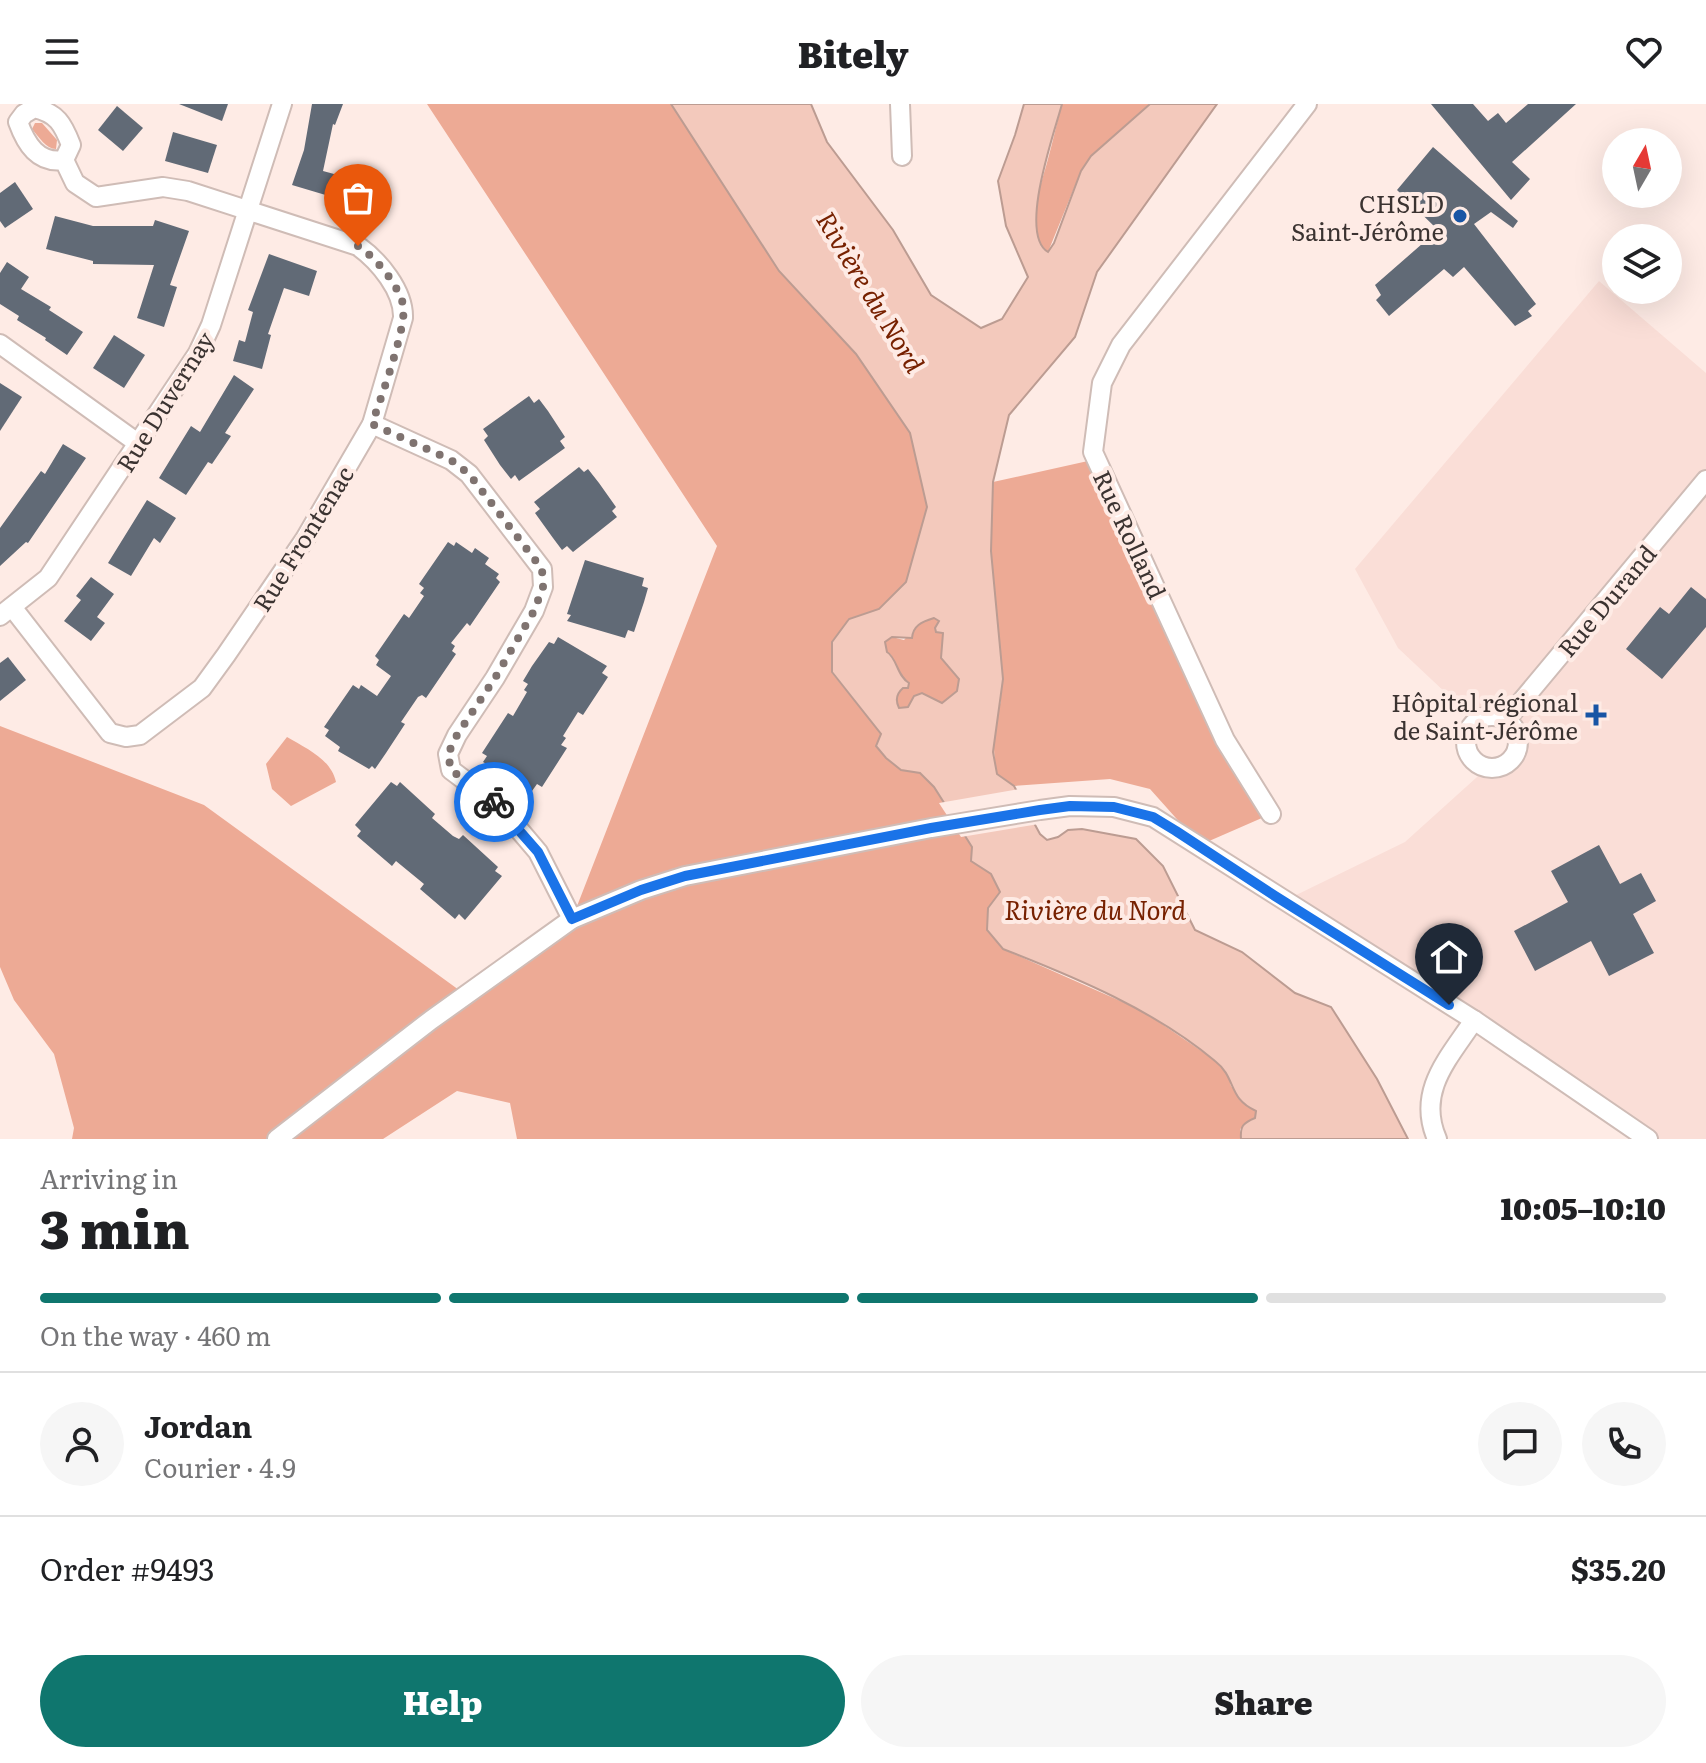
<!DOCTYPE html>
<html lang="en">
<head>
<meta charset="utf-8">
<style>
  body { margin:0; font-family:Literata,serif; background:#f6f6f6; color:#202124; height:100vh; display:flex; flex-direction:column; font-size:30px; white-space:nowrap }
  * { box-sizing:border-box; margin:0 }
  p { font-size:26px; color:#757577 }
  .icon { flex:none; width:44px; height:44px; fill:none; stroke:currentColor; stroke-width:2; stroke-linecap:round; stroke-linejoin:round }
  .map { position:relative; height:1035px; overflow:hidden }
  .sheet { display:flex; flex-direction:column; background:#fff; flex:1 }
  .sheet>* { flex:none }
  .needle { width:52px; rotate:9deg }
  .tools { position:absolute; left:1602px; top:24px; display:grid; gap:16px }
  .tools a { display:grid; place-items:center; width:80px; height:80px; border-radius:50%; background:#fff; box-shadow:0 8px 32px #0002; font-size:40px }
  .pin { position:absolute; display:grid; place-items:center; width:68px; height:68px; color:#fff; margin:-82px -34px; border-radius:50% 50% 50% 0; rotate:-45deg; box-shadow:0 0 8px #0007 }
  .pin .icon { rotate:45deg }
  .courier { position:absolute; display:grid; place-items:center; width:80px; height:80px; margin:-40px; border:6px solid #1a73e8; border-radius:50%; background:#fff; color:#222; box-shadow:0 2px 10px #0007 }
  .summary em { font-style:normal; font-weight:800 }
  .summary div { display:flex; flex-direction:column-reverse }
  .summary { display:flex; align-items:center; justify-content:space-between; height:136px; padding:0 40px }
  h1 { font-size:52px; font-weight:800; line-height:60px }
  .bar { display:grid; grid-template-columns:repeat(4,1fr); gap:12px 8px; align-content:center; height:96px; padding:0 40px }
  .bar i { height:10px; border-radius:6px; background:#e0e0e0 }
  .bar .active { background:#0f766e }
  .bar p { grid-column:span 4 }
  .line { display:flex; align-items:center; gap:20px; padding:0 40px; border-top:2px solid #e0e0e0 }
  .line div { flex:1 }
  .round { display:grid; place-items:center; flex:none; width:84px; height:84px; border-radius:42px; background:#f6f6f6 }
  .action { display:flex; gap:16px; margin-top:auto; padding:16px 40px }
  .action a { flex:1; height:92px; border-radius:48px; background:#0f766e; color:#fff; font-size:32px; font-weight:800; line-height:92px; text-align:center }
  .action a+a { background:#f6f6f6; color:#202124 }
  header { display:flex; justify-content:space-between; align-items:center; height:104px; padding:0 40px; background:#fff; font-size:36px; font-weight:800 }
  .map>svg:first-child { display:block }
</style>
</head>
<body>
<header><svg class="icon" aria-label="menu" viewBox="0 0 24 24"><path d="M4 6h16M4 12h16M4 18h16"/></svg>Bitely<svg class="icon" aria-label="heart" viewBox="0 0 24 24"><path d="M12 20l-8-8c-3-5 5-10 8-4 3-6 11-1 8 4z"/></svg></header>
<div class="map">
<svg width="1706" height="1035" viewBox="0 0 1706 1035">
  <rect width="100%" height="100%" fill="#feebe5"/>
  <path fill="#faded7" d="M1599,177L1706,269V1035H1648L1290,794L1405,738L1487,664H1501L1515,652L1519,633L1515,624L1506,616L1464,606L1398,544L1355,465Z"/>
  <g fill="#edaa95">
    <path d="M427,0H671L779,167L856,250L910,329L927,403L906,478L879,505L848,515L832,569L882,630L901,665L920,669L934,683L972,743L971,757L991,770L1000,788L988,804L1003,845L1143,907L1216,957L1228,970L1231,982L1256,1007L1255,1014L1240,1025L1241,1035H517L510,999L457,987L383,1035H72L74,1024L54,950L14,896L0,863V622L204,701L459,886L572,815L717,442Z"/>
    <path d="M1062,0H1150L1091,52L1081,67L1048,148C1021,132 1042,79 1048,55C1053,37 1057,18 1062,0Z"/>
    <path d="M35,19H42L57,36L56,45C46,45 39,33 32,25Z"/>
    <path d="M1097,355L1271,710L1200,741L1150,685L1110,675L1014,682L997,670C992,644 993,622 1001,597L991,447L993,378Z"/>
    <path d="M934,514L940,517L936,528L943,529L941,554L959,575L957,587L942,599L914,593L908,603L899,604L896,594L904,577L891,551L887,549L885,538L892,533L904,536L922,517Z"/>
    <path d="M287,633C307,645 331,655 336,678L291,702L272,685L266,660Z"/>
  </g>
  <path fill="#f3c9bc" stroke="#bc9c92" stroke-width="2" fill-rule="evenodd" d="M671,0H811L827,38L893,126L931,191L981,224L1002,215L1028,173L1006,122L998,77L1015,31L1024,0H1062C1054,30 1018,130 1048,148L1054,139L1081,67L1091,52L1150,0H1217L1097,168L1075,233L1009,311L993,378L991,447L1003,575L993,648L997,670L1014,682L1040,730L1047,736L1058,733L1068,726L1082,725L1136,735L1163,762L1195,826L1242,848L1295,889L1331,903L1377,975L1408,1035H1241C1240,1022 1243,1019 1255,1014L1256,1007C1227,994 1237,974 1215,957C1154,906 1077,874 1003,845L987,826L988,804L1000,788L991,770L971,757L972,743L934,683L920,669L901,666L886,654L876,642L881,630L832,568V538L849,515L879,505L906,478L927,403L910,329L856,250L779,167ZM934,514L939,517L935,524L936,528L943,529L941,554L959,575L957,587L942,599L922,589L914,592L908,603L899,604C895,596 896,590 903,584H908L909,579C897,572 897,554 887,548L885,538L892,533L912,534C913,522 921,518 934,514Z"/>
  <path fill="#feebe5" d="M1020,685L1039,720L961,733L939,699Z"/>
  <g fill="#616a76">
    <path d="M179,0H228L222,17Z"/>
    <path d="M312,0H343L335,21L333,20L323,67L345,73L339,95L292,81L304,46Z"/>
    <path d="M1431,0H1473L1488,17L1498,9L1506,19L1528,0H1576L1512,58L1530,75L1511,96Z"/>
    <path d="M117,2L143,24L123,47L98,26Z"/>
    <path d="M173,28L217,41L208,69L165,57Z"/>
    <path d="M1433,43L1518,117L1513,124L1491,108L1474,120L1536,200L1528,207L1532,212L1515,222L1464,163L1453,173L1444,165L1389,212L1376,196L1381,191L1375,181L1438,126L1397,86Z"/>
    <path d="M15,78L33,105L5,124L0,117V89Z"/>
    <path d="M55,112L93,122H153L155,116L189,127L170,181L177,183L164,223L137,214L154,161L93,160V157L46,145Z"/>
    <path d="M269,150L317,167L309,192L284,184L268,230L271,231L262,265L233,257L239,236L245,238L253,208L248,206Z"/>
    <path d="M7,158L29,173L21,185L51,203L49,206L83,228L67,251L45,236L46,234L17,216L19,212L0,200V169Z"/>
    <path d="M114,231L145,251L124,284L93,264Z"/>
    <path d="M234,271L254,285L225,329L231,332L212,360L208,358L186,391L159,374L191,322L200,328Z"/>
    <path d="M0,279L22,293L0,327Z"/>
    <path d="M529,292L534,299L539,295L548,307L565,333L560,337L565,344L519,377L515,371L511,375L500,361L484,336L488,332L483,325Z"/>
    <path d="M63,340L86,354L28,439L26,438L0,462V424L41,367L45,370Z"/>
    <path d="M579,363L584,368L588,365L599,379L616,403L612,407L617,413L573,448L567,442L562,446L553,434L535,409L540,405L534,398Z"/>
    <path d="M147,396L176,414L160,439L154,434L131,472L108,459Z"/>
    <path d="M448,438L454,442L456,438L472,449L475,444L489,454L485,460L499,470L496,474L500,478L470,522L467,519L451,539L455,542L452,547L456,550L426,594L422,591L418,593L401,618L405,620L386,649L375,665L372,662L369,665L338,647L340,643L325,632L329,626L324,623L353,581L359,585L361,581L377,592L391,572L376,561L379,556L375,552L404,510L409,514L424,492L420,489L424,484L419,480Z"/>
    <path d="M585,456L644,474L642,482L648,484L644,498L634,528L628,526L625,534L567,517L571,511L567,510Z"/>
    <path d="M91,473L114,490L97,513L105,519L91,537L64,517L81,496L76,492Z"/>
    <path d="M1691,483L1706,495V523L1662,575L1626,545L1660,503L1669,510Z"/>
    <path d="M558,533L607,562L602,569L608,573L583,611L578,608L563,632L566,634L561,641L567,644L542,683L537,680L532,687L483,658L487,652L482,649L508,609L513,612L527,588L524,586L528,580L523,577L532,562L549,538L554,540Z"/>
    <path d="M8,553L26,576L0,597V559Z"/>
    <path d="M391,678L397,682L400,678L435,710L432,714L453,732L459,735L463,731L498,763L495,767L502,772L465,816L459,810L455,815L420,785L424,780L396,757L392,762L357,732L361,727L355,721Z"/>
    <path d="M1599,741L1620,780L1641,769L1656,797L1633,810L1654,849L1609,872L1591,837L1535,867L1514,827L1568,798L1551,767Z"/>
  </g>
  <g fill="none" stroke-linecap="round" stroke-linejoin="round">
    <defs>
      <g id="minor">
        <path d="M900,0L902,52"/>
        <path d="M0,240L139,340"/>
        <path d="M372,320L451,356L469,370L542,465L543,483L534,507L495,574L457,631L448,650L451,666L499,702L538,748L572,815"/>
        <path d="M12,503L110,629L126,633L140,631L202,584L226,551L305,435L372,320L403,214C404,187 379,157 358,142L188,87L163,83L96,93L75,79L64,56C38,60 26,40 18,18L24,10L34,4C57,9 63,20 71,41L64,56"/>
        <path d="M0,512L48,474L198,249L211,221L282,0"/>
        <circle cx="1492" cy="638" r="26"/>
        <path d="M1506,616L1706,376"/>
        <path d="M1271,710L1225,636L1093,348L1102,279L1121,241L1307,0"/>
        <path d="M277,1035L431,916L572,815L641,786L685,772L931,724L1040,706L1070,702L1114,703L1153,713L1474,916L1648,1035"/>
        <path d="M1437,1035C1416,987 1449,954 1474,916"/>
      </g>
    </defs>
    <use href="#minor" stroke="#cfbcb6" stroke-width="22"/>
    <use href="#minor" stroke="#fff" stroke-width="18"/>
  </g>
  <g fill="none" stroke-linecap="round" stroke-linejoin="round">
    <path stroke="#7f7370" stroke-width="8" stroke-dasharray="0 14.4" d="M358,142C376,154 397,179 403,200C408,221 380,296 372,320L451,356L469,370L542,465L543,483L534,507L495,574L457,631L448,650L451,666L494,698"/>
    <path stroke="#1a73e8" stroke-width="10" d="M494,698L538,748L572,815L641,786L685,772L931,724L1040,706L1070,702L1114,703L1153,713L1176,727L1275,792L1449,901"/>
  </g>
  <g fill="#1855a5" stroke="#feebe5" stroke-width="3">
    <circle cx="1460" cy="112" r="8"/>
    <path d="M1592 599h8v8h8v8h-8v8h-8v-8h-8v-8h8z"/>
  </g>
  <g text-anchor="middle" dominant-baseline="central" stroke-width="8" stroke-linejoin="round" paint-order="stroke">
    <g font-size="24" fill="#3b3331" stroke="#feebe5" text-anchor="end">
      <text x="1444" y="98">CHSLD<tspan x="1444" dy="28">Saint-Jérôme</tspan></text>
      <text x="1578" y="597">Hôpital régional<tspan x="1578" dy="28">de Saint-Jérôme</tspan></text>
    </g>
    <g font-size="24" fill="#3b3331" stroke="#feebe5">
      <text transform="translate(164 297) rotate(-58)">Rue Duvernay</text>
      <text transform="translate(1131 430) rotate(65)">Rue Rolland</text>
      <text transform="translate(302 434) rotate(-58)">Rue Frontenac</text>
      <text transform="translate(1606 496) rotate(-50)">Rue Durand</text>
    </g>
    <g font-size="26" font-style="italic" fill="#772100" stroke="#feebe5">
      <text transform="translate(872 187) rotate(59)">Rivière du Nord</text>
      <text x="1095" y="804">Rivière du Nord</text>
    </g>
  </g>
</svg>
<div class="tools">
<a><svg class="needle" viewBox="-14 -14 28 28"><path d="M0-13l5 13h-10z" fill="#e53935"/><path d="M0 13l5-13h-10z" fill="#757577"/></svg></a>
<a><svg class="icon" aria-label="layers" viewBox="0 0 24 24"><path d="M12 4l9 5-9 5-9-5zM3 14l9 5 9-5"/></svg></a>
</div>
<div class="pin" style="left:358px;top:142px;background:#ea580c"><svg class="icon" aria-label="bag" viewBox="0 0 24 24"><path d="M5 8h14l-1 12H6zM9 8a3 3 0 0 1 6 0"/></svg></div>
<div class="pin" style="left:1449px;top:901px;background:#1f2937"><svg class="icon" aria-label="home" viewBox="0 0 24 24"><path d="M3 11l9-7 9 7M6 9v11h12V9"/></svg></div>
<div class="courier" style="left:494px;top:698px"><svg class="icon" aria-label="bike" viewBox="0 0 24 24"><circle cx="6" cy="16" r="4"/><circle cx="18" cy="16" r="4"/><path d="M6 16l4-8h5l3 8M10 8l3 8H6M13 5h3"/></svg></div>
</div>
<section class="sheet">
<div class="summary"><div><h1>3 min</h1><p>Arriving in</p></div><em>10:05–10:10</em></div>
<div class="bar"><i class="active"></i><i class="active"></i><i class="active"></i><i></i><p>On the way · 460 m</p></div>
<div class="line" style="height:144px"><a class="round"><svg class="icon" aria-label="person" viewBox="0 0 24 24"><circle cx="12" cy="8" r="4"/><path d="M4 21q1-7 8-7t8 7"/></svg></a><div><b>Jordan</b><p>Courier · 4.9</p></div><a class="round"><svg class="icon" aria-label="chat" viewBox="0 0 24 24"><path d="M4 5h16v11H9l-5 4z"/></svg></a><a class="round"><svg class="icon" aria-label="phone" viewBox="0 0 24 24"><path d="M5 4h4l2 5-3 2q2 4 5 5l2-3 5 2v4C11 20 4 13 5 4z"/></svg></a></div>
<div class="line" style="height:104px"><div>Order #9493</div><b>$35.20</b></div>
<div class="action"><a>Help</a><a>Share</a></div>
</section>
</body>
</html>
